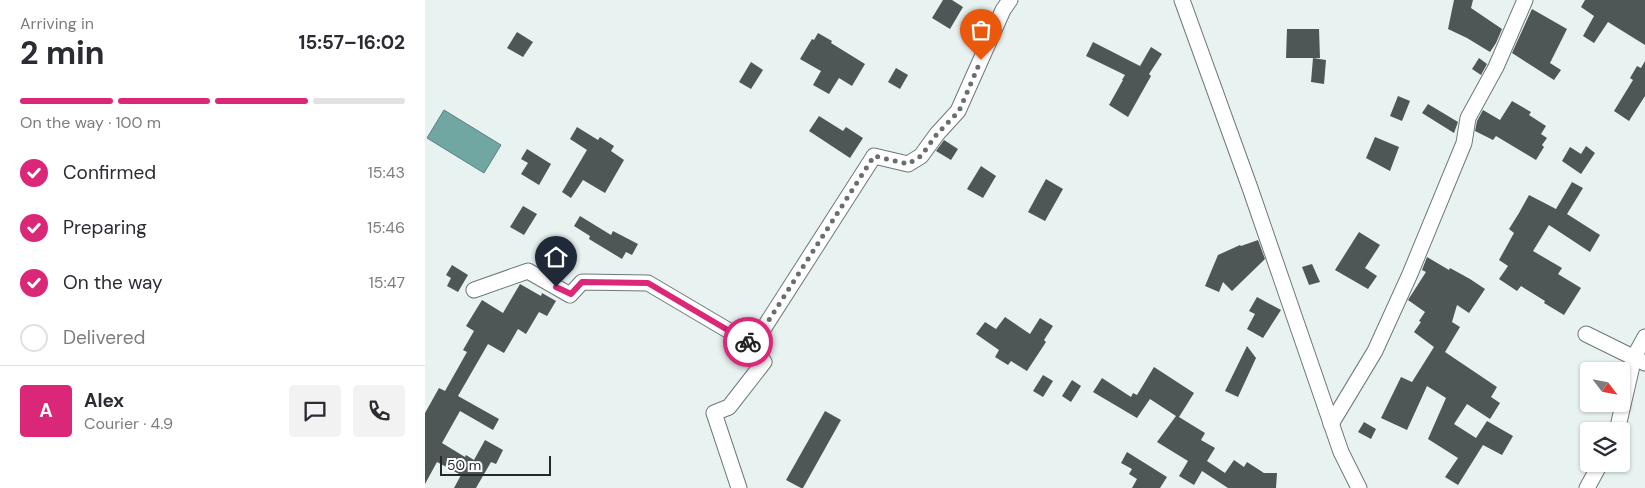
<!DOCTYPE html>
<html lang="en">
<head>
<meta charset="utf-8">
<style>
  body { margin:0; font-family:"DM Sans",sans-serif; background:#f2f2f3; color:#2b2b33; height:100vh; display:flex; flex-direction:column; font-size:19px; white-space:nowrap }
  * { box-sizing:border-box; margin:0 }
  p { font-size:16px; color:#7c7c81 }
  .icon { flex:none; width:28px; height:28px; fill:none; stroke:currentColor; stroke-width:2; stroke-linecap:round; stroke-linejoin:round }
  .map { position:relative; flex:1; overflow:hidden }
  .details { display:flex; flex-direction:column; background:#fff; width:425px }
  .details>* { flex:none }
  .needle { width:32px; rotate:122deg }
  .fabs { position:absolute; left:1155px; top:362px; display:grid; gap:10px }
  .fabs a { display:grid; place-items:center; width:50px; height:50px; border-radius:5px; background:#fff; box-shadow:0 1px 4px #0004; font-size:25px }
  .scale { position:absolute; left:15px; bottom:12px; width:111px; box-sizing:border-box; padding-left:5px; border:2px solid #252929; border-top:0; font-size:14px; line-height:18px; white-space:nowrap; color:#252929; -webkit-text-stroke:4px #fff; paint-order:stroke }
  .pin { position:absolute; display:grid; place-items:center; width:42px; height:42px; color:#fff; margin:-51px -21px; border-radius:50% 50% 50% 0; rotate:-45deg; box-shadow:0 0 5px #0007 }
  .pin .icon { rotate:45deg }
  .courier { position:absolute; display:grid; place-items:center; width:50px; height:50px; margin:-25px; border:4px solid #db2777; border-radius:50%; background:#fff; color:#222; box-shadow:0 1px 6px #0007 }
  .overview em { font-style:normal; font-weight:700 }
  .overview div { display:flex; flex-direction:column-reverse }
  .overview { display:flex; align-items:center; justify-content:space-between; height:85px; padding:0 20px }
  h1 { font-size:32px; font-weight:700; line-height:38px }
  .bar { display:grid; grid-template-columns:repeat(4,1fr); gap:8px 5px; align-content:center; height:60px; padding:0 20px }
  .bar i { height:6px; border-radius:4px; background:#e1e1e2 }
  .bar .on { background:#db2777 }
  .bar p { grid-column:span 4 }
  .line { display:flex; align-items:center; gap:12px; padding:0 20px; border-top:1px solid #e1e1e2 }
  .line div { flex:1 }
  .round { display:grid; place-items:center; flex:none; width:52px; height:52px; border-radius:5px; background:#f2f2f3 }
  ol { padding:0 20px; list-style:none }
  li { display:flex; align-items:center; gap:15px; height:55px }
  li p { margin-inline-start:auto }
  li .icon { padding:5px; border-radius:50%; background:#db2777; color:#fff; stroke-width:4 }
  li:last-child { color:#7c7c81 }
  li i { width:28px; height:28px; border:2px solid #e1e1e2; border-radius:50% }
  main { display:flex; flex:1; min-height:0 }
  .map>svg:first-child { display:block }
</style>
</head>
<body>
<main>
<section class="details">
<div class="overview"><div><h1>2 min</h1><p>Arriving in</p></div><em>15:57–16:02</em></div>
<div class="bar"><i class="on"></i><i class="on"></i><i class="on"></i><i></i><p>On the way · 100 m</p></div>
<ol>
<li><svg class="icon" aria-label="check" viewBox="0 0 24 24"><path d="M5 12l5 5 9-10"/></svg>Confirmed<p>15:43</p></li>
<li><svg class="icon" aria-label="check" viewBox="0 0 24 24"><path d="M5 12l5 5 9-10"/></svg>Preparing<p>15:46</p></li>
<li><svg class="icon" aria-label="check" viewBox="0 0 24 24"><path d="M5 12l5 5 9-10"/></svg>On the way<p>15:47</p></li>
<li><i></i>Delivered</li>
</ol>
<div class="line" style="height:90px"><b class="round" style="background:#db2777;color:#fff">A</b><div><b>Alex</b><p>Courier · 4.9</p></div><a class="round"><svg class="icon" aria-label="chat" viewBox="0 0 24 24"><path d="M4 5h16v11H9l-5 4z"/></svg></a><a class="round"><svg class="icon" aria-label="phone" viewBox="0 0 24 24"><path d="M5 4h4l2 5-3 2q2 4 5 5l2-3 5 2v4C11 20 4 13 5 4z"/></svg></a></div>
</section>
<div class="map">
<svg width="1220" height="488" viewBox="0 0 1220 488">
  <rect width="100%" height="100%" fill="#e7f2f1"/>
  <path fill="#71a7a3" stroke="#5a817e" d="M19,110L76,145L59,173L2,138Z"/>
  <g fill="#4e5756">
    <path d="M518,0H527L538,7L525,29L507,18Z"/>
    <path d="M1029,0H1048L1046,8L1077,29L1071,43L1065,52L1042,38L1023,29Z"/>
    <path d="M1160,0H1220V45L1183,22L1169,43L1158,36L1169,16L1156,7Z"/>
    <path d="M1107,9L1142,29L1125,63L1136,70L1129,80L1087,53Z"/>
    <path d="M862,29H894L895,58H861Z"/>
    <path d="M92,32L108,42L98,57L82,48Z"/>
    <path d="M393,33L407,41L406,43L440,64L427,86L414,78L404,94L388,85L396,71L375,59L387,39L389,40Z"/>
    <path d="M668,42L715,66L726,47L737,54L724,74L726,76L703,117L684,105L698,80H697L700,75L661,56Z"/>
    <path d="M888,58L901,60L899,84L886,82Z"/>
    <path d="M1054,58L1062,64L1056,75L1047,69Z"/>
    <path d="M1220,61V96L1204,121L1189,111L1208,80L1205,78L1212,66L1216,68Z"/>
    <path d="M326,62L338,70L326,89L314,82Z"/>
    <path d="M471,68L483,75L475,89L463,82Z"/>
    <path d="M973,96L985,101L977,121L965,116Z"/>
    <path d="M1087,101L1106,112L1104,115L1121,126L1116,134L1122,138L1117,145L1119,147L1111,160L1071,136L1068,140L1050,131L1052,121L1058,110L1075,120Z"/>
    <path d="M1003,104L1033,122L1029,133L997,113Z"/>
    <path d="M394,116L418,131L421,127L438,138L425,158L384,131Z"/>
    <path d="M152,127L173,140L175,137L189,146L186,151L199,160L180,193L158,180L146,198L137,192L162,150L145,139Z"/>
    <path d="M950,137L974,147L965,171L941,158Z"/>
    <path d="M519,140L533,149L526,160L511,151Z"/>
    <path d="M1161,146L1170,153L1156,174L1137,161L1145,147L1156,154Z"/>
    <path d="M102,149L126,164L114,185L96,174L103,163L96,159Z"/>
    <path d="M556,166L571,176L558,198L542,189Z"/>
    <path d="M621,179L638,189L620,221L603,212Z"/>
    <path d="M1147,182L1158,188L1142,214L1175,235L1165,252L1124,225L1108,251L1137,268L1133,274L1156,288L1139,315L1119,303L1120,301L1096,286L1092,291L1074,279L1083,266L1074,260L1089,233L1084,229L1094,213L1104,195L1131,209Z"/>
    <path d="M98,206L112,214L99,235L85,227Z"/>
    <path d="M155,216L186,235L188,231L213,244L207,255L201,252L197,259L164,239L165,236L149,226Z"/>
    <path d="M934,232L955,245L940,268L952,276L943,289L910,270Z"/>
    <path d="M833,240L840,259L807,291L798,282L794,292L780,286L793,255L815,245L816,246Z"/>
    <path d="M1002,257L1024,270L1025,268L1045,279L1060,289L1044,313L1032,305L1027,322L1035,327L1020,352L1072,387L1066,397L1075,403L1065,419L1042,404L1029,424L1051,438L1062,421L1088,436L1077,455L1058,445L1033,485L1020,477L1033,458L1003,439L1021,398L1002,386L982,430L956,418L976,377L987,382L1009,347L989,332L996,322L994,321L1000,312L983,300L1001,272L997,270Z"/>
    <path d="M887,264L895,282L884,285L877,267Z"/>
    <path d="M27,265L43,275L33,292L22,286L26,278L21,275Z"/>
    <path d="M95,284L116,296L117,293L131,301L122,316L114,312L101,334L93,329L79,353L63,344L33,396L74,419L68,430L35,411L17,443L40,457L41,455L49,460L60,440L78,450L71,464L66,462L51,488H29L36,475L12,462L0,484V413L14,388L20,391L42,352L38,350L49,331L41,326L57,300L78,313Z"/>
    <path d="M832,297L856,310L838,338L822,329L830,314L824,311Z"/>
    <path d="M580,317L605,334L615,318L628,326L619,340L621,342L602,371L586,361L583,365L570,357L574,350L551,334L560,322L571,329Z"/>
    <path d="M822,346L831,358L813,397L800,391Z"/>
    <path d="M729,367L769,393L754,417L780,433L776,440L790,448L782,461L800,473L809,460L819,467L822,462L839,473H852L851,488H803L777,471L769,485L754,476L763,461L732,442L751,416L725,399L712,418L668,392L677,378L706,397L708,393L712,395Z"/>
    <path d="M618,375L628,381L618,397L608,391Z"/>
    <path d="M647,380L656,386L646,402L637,396Z"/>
    <path d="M400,411L416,420L378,488H376L361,480Z"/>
    <path d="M939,422L951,429L946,439L933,432Z"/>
    <path d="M702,452L742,477L735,488H707L712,479L704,474L707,469L696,463Z"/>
  </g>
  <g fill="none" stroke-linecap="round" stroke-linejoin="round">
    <defs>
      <g id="minor">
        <path d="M757,0L825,188L916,452L934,488"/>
        <path d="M49,290L103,271L145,295L157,282L223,283L328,345"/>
        <path d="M1161,334L1220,363"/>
        <path d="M906,424L950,351L985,274L1039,143L1043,118L1071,67L1100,0"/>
        <path d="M1192,431L1209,357L1220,337"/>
        <path d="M314,488L289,413L304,407L339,362L328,345L449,156L483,164L496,156L512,134L533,111L578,10L585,0"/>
        <path d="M1162,488L1175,464"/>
      </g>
    </defs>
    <use href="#minor" stroke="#6f7878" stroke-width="17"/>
    <use href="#minor" stroke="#fff" stroke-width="15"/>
  </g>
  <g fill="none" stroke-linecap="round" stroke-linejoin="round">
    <path stroke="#696f6f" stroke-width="5" stroke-dasharray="0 9" d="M323,342L328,345L449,156L483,164L496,156L512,134L534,111L556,60"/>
    <path stroke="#db2777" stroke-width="6" d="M131,287L146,294L157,282L223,283L323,342"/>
  </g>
</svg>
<div class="fabs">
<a><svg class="needle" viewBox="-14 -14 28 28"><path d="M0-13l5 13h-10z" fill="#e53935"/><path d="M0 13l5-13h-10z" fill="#7c7c81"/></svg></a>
<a><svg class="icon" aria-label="layers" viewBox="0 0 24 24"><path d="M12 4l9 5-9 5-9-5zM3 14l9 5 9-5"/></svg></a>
</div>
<div class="scale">50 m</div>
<div class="pin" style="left:556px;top:60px;background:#ea580c"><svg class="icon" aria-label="bag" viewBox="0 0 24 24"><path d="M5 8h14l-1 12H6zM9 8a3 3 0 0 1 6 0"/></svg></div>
<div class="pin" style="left:131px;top:287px;background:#1f2937"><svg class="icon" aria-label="home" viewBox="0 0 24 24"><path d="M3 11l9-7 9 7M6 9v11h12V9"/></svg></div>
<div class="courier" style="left:323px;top:342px"><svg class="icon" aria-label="bike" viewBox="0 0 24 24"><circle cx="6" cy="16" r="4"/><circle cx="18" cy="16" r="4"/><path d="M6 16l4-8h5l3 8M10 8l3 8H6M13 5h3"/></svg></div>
</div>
</main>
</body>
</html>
